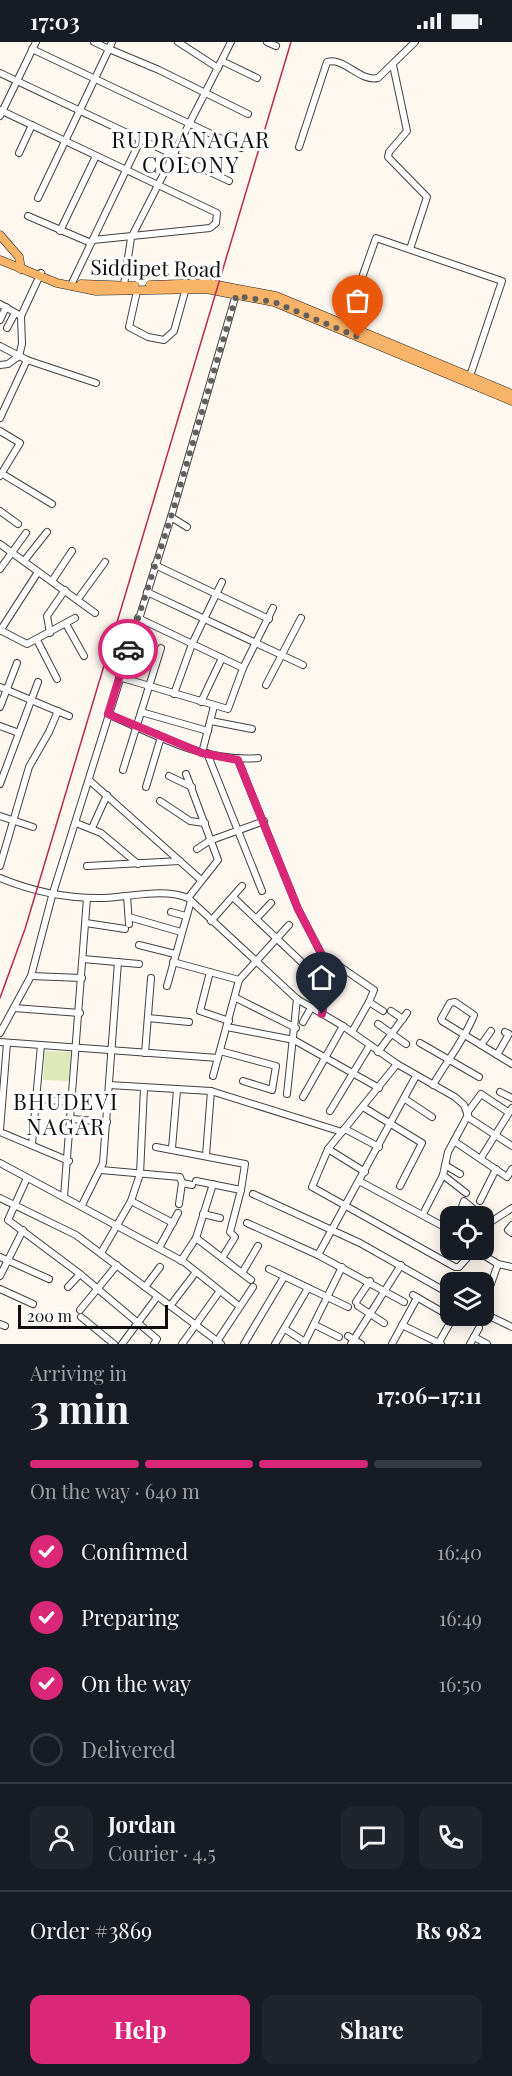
<!DOCTYPE html>
<html lang="en">
<head>
<meta charset="utf-8">
<style>
  body { margin:0; font-family:"Playfair Display",serif; background:#20242c; color:#f1f3f6; height:100vh; display:flex; flex-direction:column; font-size:22px; white-space:nowrap }
  * { box-sizing:border-box; margin:0 }
  p { font-size:20px; color:#9ea1a6 }
  .icon { flex:none; width:33px; height:33px; fill:none; stroke:currentColor; stroke-width:2; stroke-linecap:round; stroke-linejoin:round }
  .map { position:relative; height:1302px; overflow:hidden }
  .drawer { display:flex; flex-direction:column; background:#171b24; flex:1 }
  .drawer>* { flex:none }
  .tools { position:absolute; left:440px; top:1164px; display:grid; gap:12px }
  .tools a { display:grid; place-items:center; width:54px; height:54px; border-radius:12px; background:#171b24; box-shadow:0 3px 15px #0003; font-size:30px }
  .scale { position:absolute; left:18px; bottom:15px; width:150px; box-sizing:border-box; padding-left:6px; border:3px solid #0e0e0e; border-top:0; font-size:16px; line-height:21px; white-space:nowrap; color:#0e0e0e; -webkit-text-stroke:4px #fff; paint-order:stroke }
  .pin { position:absolute; display:grid; place-items:center; width:51px; height:51px; color:#fff; margin:-62px -26px; border-radius:50% 50% 50% 0; rotate:-45deg; box-shadow:0 0 6px #0007 }
  .pin .icon { rotate:45deg }
  .courier { position:absolute; display:grid; place-items:center; width:60px; height:60px; margin:-30px; border:4px solid #db2777; border-radius:50%; background:#fff; color:#222; box-shadow:0 2px 8px #0007 }
  .headline em { font-style:normal; font-weight:700 }
  .headline div { display:flex; flex-direction:column-reverse }
  .headline { display:flex; align-items:center; justify-content:space-between; height:102px; padding:0 30px }
  h1 { font-size:39px; font-weight:700; line-height:45px }
  .bar { display:grid; grid-template-columns:repeat(4,1fr); gap:9px 6px; align-content:center; height:72px; padding:0 30px }
  .bar i { height:8px; border-radius:4px; background:#363941 }
  .bar .current { background:#db2777 }
  .bar p { grid-column:span 4 }
  .line { display:flex; align-items:center; gap:15px; padding:0 30px; border-top:2px solid #363941 }
  .line div { flex:1 }
  .round { display:grid; place-items:center; flex:none; width:63px; height:63px; border-radius:12px; background:#20242c }
  ol { padding:0 30px; list-style:none }
  li { display:flex; align-items:center; gap:18px; height:66px }
  li p { margin-inline-start:auto }
  li .icon { padding:6px; border-radius:50%; background:#db2777; color:#fff; stroke-width:4 }
  li:last-child { color:#9ea1a6 }
  li i { width:33px; height:33px; border:3px solid #363941; border-radius:50% }
  .action { display:flex; gap:12px; margin-top:auto; padding:12px 30px }
  .action a { flex:1; height:69px; border-radius:12px; background:#db2777; color:#fff; font-size:24px; font-weight:700; line-height:69px; text-align:center }
  .action a+a { background:#20242c; color:#f1f3f6 }
  .status { display:flex; justify-content:space-between; align-items:center; height:42px; padding:0 30px; background:#171b24; direction:ltr }
  .status svg { height:16px; fill:currentColor }
  .map>svg:first-child { display:block }
</style>
</head>
<body>
<div class="status"><b>17:03</b><svg viewBox="0 0 49 12"><path d="M0 12V9h3v3zM5 12V6h3v6zM10 12V3h3v9zM15 12V0h3v12zM26 1h20v11H26zM47 4h2v5h-2z"/></svg></div>
<div class="map">
<svg width="512" height="1302" viewBox="0 0 512 1302">
  <rect width="100%" height="100%" fill="#fff8f0"/>
  <path fill="#dde9b9" d="M45,1009L71,1010L69,1039L43,1038Z"/>
  <g fill="none" stroke-linecap="round" stroke-linejoin="round">
    <defs>
      <g id="minor">
        <path d="M94,0L109,7L112,0"/>
        <path d="M178,0L218,26"/>
        <path d="M267,0L276,4"/>
        <path d="M32,7L241,106"/>
        <path d="M222,19L257,36"/>
        <path d="M393,23L407,89L389,110L388,115L427,155L410,207"/>
        <path d="M0,31L229,139"/>
        <path d="M0,68L217,171L216,181L210,186L93,198"/>
        <path d="M0,74L36,0"/>
        <path d="M299,105L327,20C345,15 359,40 378,36L415,0"/>
        <path d="M19,111L32,83"/>
        <path d="M38,156L109,7L159,28L248,72"/>
        <path d="M28,174L91,201"/>
        <path d="M60,189L96,114"/>
        <path d="M72,241L140,99"/>
        <path d="M124,243L131,196L231,0"/>
        <path d="M137,249L129,285L148,295L164,298L174,289L186,246"/>
        <path d="M0,262L21,274"/>
        <path d="M347,268L353,261L376,196L502,239L470,334"/>
        <path d="M0,278L6,265"/>
        <path d="M7,286L15,271"/>
        <path d="M0,304L27,318L96,341"/>
        <path d="M0,323L8,322L19,314L22,302L21,274L41,231"/>
        <path d="M0,376L27,318"/>
        <path d="M0,389L20,401L0,434"/>
        <path d="M1,431L52,462"/>
        <path d="M0,469L18,482"/>
        <path d="M171,475L187,485"/>
        <path d="M0,502L95,571"/>
        <path d="M24,519L47,490"/>
        <path d="M155,523L269,577"/>
        <path d="M0,527L26,491"/>
        <path d="M52,539L72,509"/>
        <path d="M147,550L303,623"/>
        <path d="M78,557L105,520"/>
        <path d="M138,576L243,626"/>
        <path d="M66,582L84,614"/>
        <path d="M0,588L27,602L75,576"/>
        <path d="M0,589L38,530"/>
        <path d="M50,591L47,574L65,548"/>
        <path d="M37,598L57,637"/>
        <path d="M119,635L228,667L243,626L273,566"/>
        <path d="M266,643L301,576"/>
        <path d="M0,645L69,674"/>
        <path d="M174,652L192,602L222,540"/>
        <path d="M201,660L222,616"/>
        <path d="M0,665L17,621"/>
        <path d="M141,670L208,689"/>
        <path d="M108,672C154,693 206,721 258,716"/>
        <path d="M211,679L252,687"/>
        <path d="M0,684L19,691"/>
        <path d="M202,711L214,664"/>
        <path d="M207,711L262,849"/>
        <path d="M238,718L298,867L323,915L327,938L322,972"/>
        <path d="M123,728L161,606"/>
        <path d="M186,732L218,818L188,856"/>
        <path d="M169,734L192,745"/>
        <path d="M89,738L201,838"/>
        <path d="M0,742L38,640"/>
        <path d="M146,745L161,695"/>
        <path d="M160,759L190,779L205,781"/>
        <path d="M0,774L33,785"/>
        <path d="M76,781L101,791L138,822"/>
        <path d="M92,786L107,753"/>
        <path d="M197,807L209,799L264,779"/>
        <path d="M0,824L29,725L49,690L58,669"/>
        <path d="M87,824L180,819"/>
        <path d="M0,836C34,850 67,857 104,856C131,855 163,846 188,856L297,957L343,984L397,1022L455,1055L464,1063L469,1076L512,1104"/>
        <path d="M127,854L129,882"/>
        <path d="M233,855L313,931"/>
        <path d="M171,870L186,874"/>
        <path d="M129,875L181,890"/>
        <path d="M256,877L271,861"/>
        <path d="M211,879L242,844"/>
        <path d="M86,881L125,887"/>
        <path d="M139,903L175,912"/>
        <path d="M83,917L139,922"/>
        <path d="M173,920L239,938"/>
        <path d="M342,926L374,948L369,960"/>
        <path d="M210,930L200,969L229,979"/>
        <path d="M31,934L82,936"/>
        <path d="M167,944L191,859"/>
        <path d="M236,956L296,986"/>
        <path d="M14,966L80,971"/>
        <path d="M391,969L403,977"/>
        <path d="M148,976L189,980"/>
        <path d="M303,980L311,966"/>
        <path d="M378,982L406,1002"/>
        <path d="M227,985L294,998L379,1046"/>
        <path d="M491,989L481,1003L512,1022"/>
        <path d="M352,990L369,960L383,969"/>
        <path d="M0,991L31,934L52,854L171,475L237,249"/>
        <path d="M0,1000L218,1016"/>
        <path d="M420,1001L479,1035"/>
        <path d="M220,1009L276,1024L272,1048L243,1039"/>
        <path d="M378,1010L407,971"/>
        <path d="M145,1011L151,936"/>
        <path d="M497,1013L509,992L505,990"/>
        <path d="M397,1022L328,1107L312,1145L455,1225H459L474,1208"/>
        <path d="M213,1034L239,938L289,883"/>
        <path d="M109,1043L211,1049L206,1113"/>
        <path d="M433,1043C446,1020 465,997 474,973L455,960L450,961L441,977L442,979L481,1003"/>
        <path d="M211,1049L342,1090"/>
        <path d="M500,1050L512,1056"/>
        <path d="M287,1052L297,957"/>
        <path d="M303,1055L343,984"/>
        <path d="M37,1057L73,1060"/>
        <path d="M405,1057L432,1075"/>
        <path d="M363,1065L422,1101L400,1144"/>
        <path d="M330,1069L370,1003"/>
        <path d="M467,1071L481,1052L508,1070"/>
        <path d="M72,1077L107,1080"/>
        <path d="M345,1087L379,1105"/>
        <path d="M0,1088L7,1001"/>
        <path d="M0,1090L69,1119"/>
        <path d="M454,1099L507,1135L512,1127"/>
        <path d="M32,1102L41,1003"/>
        <path d="M156,1105L245,1122L241,1148"/>
        <path d="M172,1106L177,1048"/>
        <path d="M328,1107L365,1130"/>
        <path d="M481,1116L512,1066"/>
        <path d="M0,1121L184,1220L239,1264"/>
        <path d="M445,1123L460,1132"/>
        <path d="M101,1128L180,1135L182,1141L179,1162"/>
        <path d="M443,1133L466,1151"/>
        <path d="M27,1136L8,1178L80,1232L157,1297L154,1302"/>
        <path d="M196,1139L241,1148L230,1190L235,1195L222,1216"/>
        <path d="M359,1139L450,1188"/>
        <path d="M182,1141L192,1143"/>
        <path d="M253,1152L360,1201L450,1252"/>
        <path d="M64,1155L87,856"/>
        <path d="M0,1156L76,1193L221,1302"/>
        <path d="M131,1159L173,1181"/>
        <path d="M480,1159L496,1127"/>
        <path d="M82,1163L103,1121L118,920"/>
        <path d="M203,1172L220,1176"/>
        <path d="M423,1172L443,1133L448,1110L468,1073"/>
        <path d="M459,1174L464,1159L482,1174"/>
        <path d="M247,1181L318,1213L404,1260"/>
        <path d="M512,1183L508,1188L512,1191"/>
        <path d="M483,1185L512,1166"/>
        <path d="M196,1196L251,1238"/>
        <path d="M159,1206L178,1171"/>
        <path d="M475,1208L498,1222L512,1225"/>
        <path d="M101,1211L131,1159L140,1132L144,1046"/>
        <path d="M318,1213L416,1034"/>
        <path d="M0,1215L49,1237"/>
        <path d="M181,1219L196,1196L213,1142"/>
        <path d="M269,1227L348,1265"/>
        <path d="M242,1231L258,1204"/>
        <path d="M0,1234L23,1188"/>
        <path d="M68,1245L80,1232"/>
        <path d="M145,1245L160,1225"/>
        <path d="M0,1247L33,1262"/>
        <path d="M413,1253L453,1276"/>
        <path d="M487,1253L498,1222"/>
        <path d="M356,1260L370,1239"/>
        <path d="M170,1264L196,1230"/>
        <path d="M358,1264L384,1281"/>
        <path d="M80,1268L117,1223"/>
        <path d="M483,1271L512,1285"/>
        <path d="M81,1275L114,1302"/>
        <path d="M0,1282L5,1284"/>
        <path d="M315,1283L339,1295"/>
        <path d="M402,1283L441,1302"/>
        <path d="M285,1287L305,1300"/>
        <path d="M348,1294L361,1302"/>
        <path d="M474,1295L479,1286"/>
        <path d="M216,1301L253,1245"/>
        <path d="M122,1302L157,1255"/>
        <path d="M182,1302L219,1250"/>
        <path d="M244,1302L284,1235"/>
        <path d="M275,1302L308,1246"/>
        <path d="M304,1302L342,1225"/>
        <path d="M351,1302L401,1223"/>
        <path d="M392,1302L417,1256"/>
        <path d="M438,1302L454,1274"/>
        <path d="M470,1302L474,1295L487,1302"/>
      </g>
      <g id="major">
        <path d="M0,193L19,215L21,227"/>
        <path d="M0,218L57,241L96,249L206,247L274,260L512,359"/>
        <path d="M81,242L135,244"/>
        <path d="M150,243L207,241L276,254L512,352"/>
      </g>
    </defs>
    <use href="#minor" stroke="#414141" stroke-width="8"/>
    <use href="#major" stroke="#1f1f1f" stroke-width="9"/>
    <use href="#minor" stroke="#fff" stroke-width="6"/>
    <use href="#major" stroke="#f7b367" stroke-width="8"/>
    <path stroke="#be2751" stroke-width="1.5" d="M0,956L25,887L291,0"/>
  </g>
  <g fill="none" stroke-linecap="round" stroke-linejoin="round">
    <path stroke="#62605d" stroke-width="6" stroke-dasharray="0 10.8" d="M128,607L171,475L236,254L274,260L358,295"/>
    <path stroke="#db2777" stroke-width="8" d="M128,607L108,672L202,711L238,718L298,867L323,915L327,938L322,972"/>
  </g>
  <g text-anchor="middle" dominant-baseline="central" stroke-width="6" stroke-linejoin="round" paint-order="stroke">
    <g font-size="21" fill="#0e0e0e" stroke="#fff">
      <text transform="translate(156 225) rotate(1)">Siddipet Road</text>
    </g>
    <g font-size="22" letter-spacing="1.5" fill="#0e0e0e" stroke="#fff">
      <text x="191" y="97">RUDRANAGAR<tspan x="191" dy="25">COLONY</tspan></text>
      <text x="66" y="1059">BHUDEVI<tspan x="66" dy="25">NAGAR</tspan></text>
    </g>
  </g>
</svg>
<div class="tools">
<a><svg class="icon" aria-label="locate" viewBox="0 0 24 24"><circle cx="12" cy="12" r="6"/><path d="M12 2v4M12 18v4M2 12h4M18 12h4"/></svg></a>
<a><svg class="icon" aria-label="layers" viewBox="0 0 24 24"><path d="M12 4l9 5-9 5-9-5zM3 14l9 5 9-5"/></svg></a>
</div>
<div class="scale">200 m</div>
<div class="pin" style="left:358px;top:295px;background:#ea580c"><svg class="icon" aria-label="bag" viewBox="0 0 24 24"><path d="M5 8h14l-1 12H6zM9 8a3 3 0 0 1 6 0"/></svg></div>
<div class="pin" style="left:322px;top:972px;background:#1f2937"><svg class="icon" aria-label="home" viewBox="0 0 24 24"><path d="M3 11l9-7 9 7M6 9v11h12V9"/></svg></div>
<div class="courier" style="left:128px;top:607px"><svg class="icon" aria-label="car" viewBox="0 0 24 24"><path d="M5 17H2v-5l4-1 3-4h7l3 4 3 1v5h-3M9 17h6M6 11h13"/><circle cx="7" cy="17" r="2"/><circle cx="17" cy="17" r="2"/></svg></div>
</div>
<section class="drawer">
<div class="headline"><div><h1>3 min</h1><p>Arriving in</p></div><em>17:06–17:11</em></div>
<div class="bar"><i class="current"></i><i class="current"></i><i class="current"></i><i></i><p>On the way · 640 m</p></div>
<ol>
<li><svg class="icon" aria-label="check" viewBox="0 0 24 24"><path d="M5 12l5 5 9-10"/></svg>Confirmed<p>16:40</p></li>
<li><svg class="icon" aria-label="check" viewBox="0 0 24 24"><path d="M5 12l5 5 9-10"/></svg>Preparing<p>16:49</p></li>
<li><svg class="icon" aria-label="check" viewBox="0 0 24 24"><path d="M5 12l5 5 9-10"/></svg>On the way<p>16:50</p></li>
<li><i></i>Delivered</li>
</ol>
<div class="line" style="height:108px"><a class="round"><svg class="icon" aria-label="person" viewBox="0 0 24 24"><circle cx="12" cy="8" r="4"/><path d="M4 21q1-7 8-7t8 7"/></svg></a><div><b>Jordan</b><p>Courier · 4.5</p></div><a class="round"><svg class="icon" aria-label="chat" viewBox="0 0 24 24"><path d="M4 5h16v11H9l-5 4z"/></svg></a><a class="round"><svg class="icon" aria-label="phone" viewBox="0 0 24 24"><path d="M5 4h4l2 5-3 2q2 4 5 5l2-3 5 2v4C11 20 4 13 5 4z"/></svg></a></div>
<div class="line" style="height:78px"><div>Order #3869</div><b>Rs 982</b></div>
<div class="action"><a>Help</a><a>Share</a></div>
</section>
</body>
</html>
